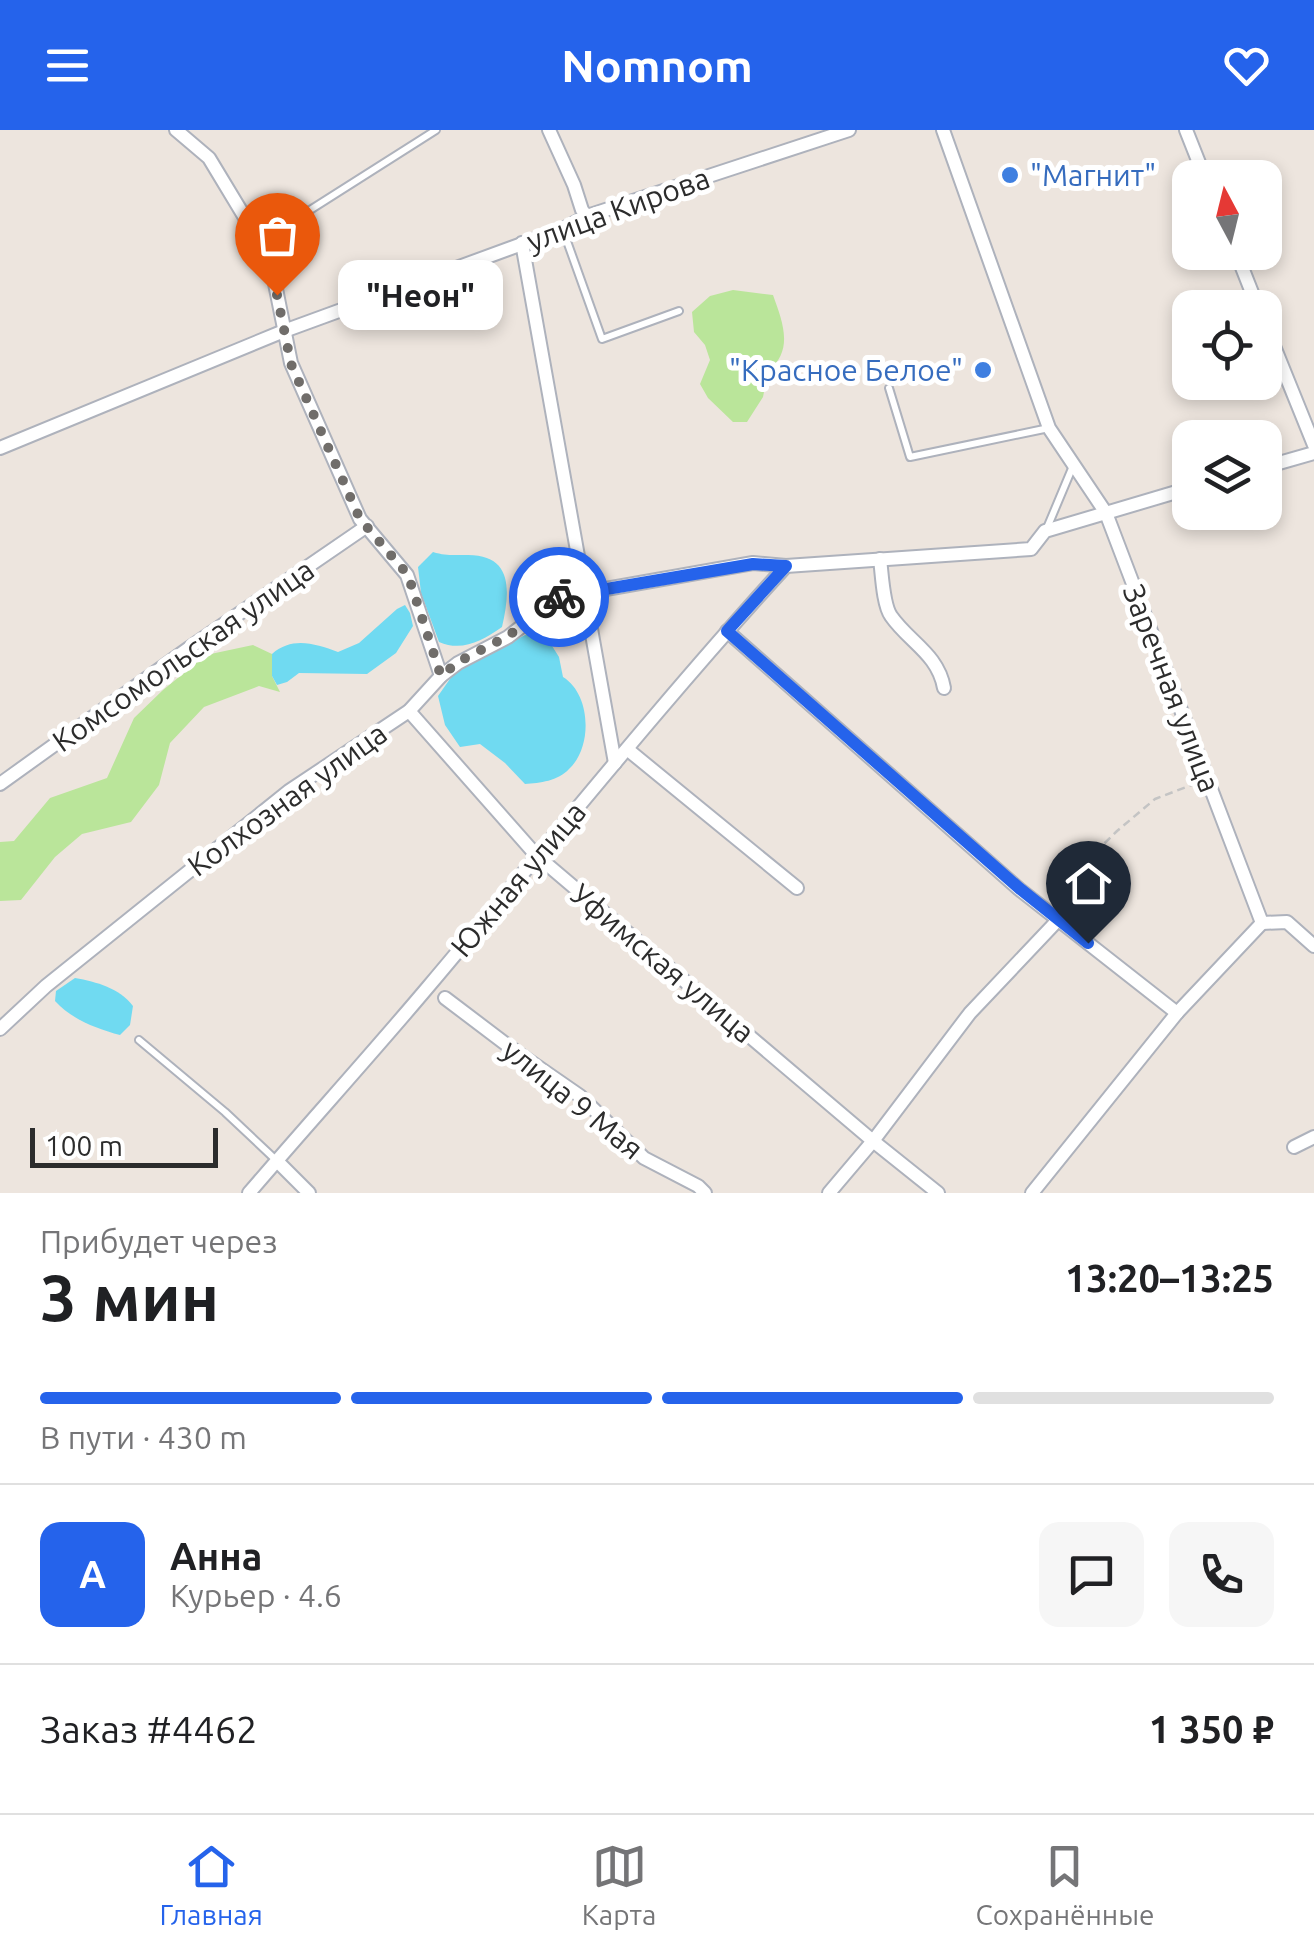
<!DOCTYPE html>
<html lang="ru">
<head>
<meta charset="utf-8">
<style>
  body { margin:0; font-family:Ubuntu,sans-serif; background:#f6f6f6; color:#202124; height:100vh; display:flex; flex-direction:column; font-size:38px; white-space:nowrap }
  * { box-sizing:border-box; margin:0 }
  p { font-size:32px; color:#757577 }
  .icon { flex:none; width:55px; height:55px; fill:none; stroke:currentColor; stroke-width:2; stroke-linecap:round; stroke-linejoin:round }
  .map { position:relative; height:1063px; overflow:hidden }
  .drawer { display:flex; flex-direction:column; background:#fff; flex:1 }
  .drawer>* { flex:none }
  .needle { width:65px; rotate:353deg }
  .controls { position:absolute; left:1172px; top:30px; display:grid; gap:20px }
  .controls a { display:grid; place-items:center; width:110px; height:110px; border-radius:20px; background:#fff; box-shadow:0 5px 15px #0003; font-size:50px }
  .scale { position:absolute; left:30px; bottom:25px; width:188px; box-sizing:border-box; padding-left:10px; border:5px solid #2c2c2c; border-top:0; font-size:28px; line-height:35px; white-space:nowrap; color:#2c2c2c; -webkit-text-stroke:8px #fff; paint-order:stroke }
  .pin { position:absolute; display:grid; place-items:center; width:85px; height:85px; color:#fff; margin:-102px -42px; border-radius:50% 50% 50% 0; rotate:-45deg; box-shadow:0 0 10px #0007 }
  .pin .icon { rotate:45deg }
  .courier { position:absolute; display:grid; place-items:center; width:100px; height:100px; margin:-50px; border:8px solid #2563eb; border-radius:50%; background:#fff; color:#222; box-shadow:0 2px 12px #0007 }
  .bubble { position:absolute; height:70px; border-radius:20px; background:#fff; box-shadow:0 5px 15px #0003; font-size:32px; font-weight:700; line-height:70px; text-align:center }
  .summary em { font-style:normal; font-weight:700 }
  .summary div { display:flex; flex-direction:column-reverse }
  .summary { display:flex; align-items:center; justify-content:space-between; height:170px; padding:0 40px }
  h1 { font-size:65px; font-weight:700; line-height:75px }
  .bar { display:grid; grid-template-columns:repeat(4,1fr); gap:15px 10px; align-content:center; height:120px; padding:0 40px }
  .bar i { height:12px; border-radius:8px; background:#e0e0e0 }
  .bar .on { background:#2563eb }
  .bar p { grid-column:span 4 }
  .line { display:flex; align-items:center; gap:25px; padding:0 40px; border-top:2px solid #e0e0e0 }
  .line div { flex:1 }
  .round { display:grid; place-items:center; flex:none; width:105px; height:105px; border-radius:20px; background:#f6f6f6 }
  header { display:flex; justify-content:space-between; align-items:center; height:130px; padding:0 40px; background:#2563eb; color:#fff; font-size:45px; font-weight:700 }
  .tab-bar { display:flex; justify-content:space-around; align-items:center; height:140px; border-top:2px solid #e0e0e0; background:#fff; font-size:28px; color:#757577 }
  .tab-bar a { display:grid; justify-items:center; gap:5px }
  .tab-bar .on { color:#2563eb }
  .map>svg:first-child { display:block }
</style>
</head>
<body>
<header><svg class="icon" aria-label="menu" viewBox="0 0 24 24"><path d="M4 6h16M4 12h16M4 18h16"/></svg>Nomnom<svg class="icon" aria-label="heart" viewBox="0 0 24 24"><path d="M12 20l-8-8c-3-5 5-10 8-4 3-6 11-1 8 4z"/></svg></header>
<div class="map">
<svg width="1314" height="1063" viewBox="0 0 1314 1063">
  <rect width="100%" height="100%" fill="#ede5de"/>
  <g fill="#bae59a">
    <path d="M733,160L773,165C783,193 794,220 768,241L763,267L747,292H733L708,268L700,254L710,230L705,215L694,202L692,182L710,166Z"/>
    <path d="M253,515L272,524V546L280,562L259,556L204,577L170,613L159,655L131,692L82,704L55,727L21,770L0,771V712L14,711L50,668L107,648L134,588L163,560L206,525Z"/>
  </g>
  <g fill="#70daf1">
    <path d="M433,422C446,426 453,425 466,425C514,424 510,462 502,497C482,511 462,522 439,512L421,463L418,437Z"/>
    <path d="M405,475L410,483L413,496L396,523L367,544L299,543L287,552L277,555L272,546V524C293,506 315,514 338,522L359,513L397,479Z"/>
    <path d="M529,503L547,508L559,527L563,547C591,564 593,617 569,639C558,651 540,653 525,654L505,633L480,614L460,617L445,595L438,566L452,546L467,535Z"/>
    <path d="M75,848C97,852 119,858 133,876L130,895L120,905C97,899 71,889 55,871L56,861Z"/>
  </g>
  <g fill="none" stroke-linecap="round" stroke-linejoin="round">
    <defs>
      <g id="lane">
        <path d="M563,100L602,209L679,181"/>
        <path d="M270,128L288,94L436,0"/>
        <path d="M889,258L910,327L1049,298"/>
        <path d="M1047,398L1073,336"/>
        <path d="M139,910L225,982L277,1031"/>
      </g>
      <g id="street">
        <path d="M176,0L209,28L270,129L291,233L360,389L407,445L441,546"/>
        <path d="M549,0L574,55L582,80L587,86"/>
        <path d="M943,0L1049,298L1106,383L1262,793L1177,883L1032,1063"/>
        <path d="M1186,0L1205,48"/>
        <path d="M522,113L615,633"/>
        <path d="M1236,122L1258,178"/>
        <path d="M1265,194L1314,315"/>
        <path d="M0,318L284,201L563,99L587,86L849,0"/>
        <path d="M1265,337L1314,323"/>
        <path d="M880,429C882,444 883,475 891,486C909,512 938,524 944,558"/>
        <path d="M583,463L753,433L786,436L1031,419L1045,401L1190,358"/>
        <path d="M727,501L1019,759L1177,883"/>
        <path d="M409,581L536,725L873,1011L938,1063"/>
        <path d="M627,619L797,758"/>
        <path d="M0,654L189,518L367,396"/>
        <path d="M1262,793L1287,792L1314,816"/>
        <path d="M445,868L515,921L580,966L644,1028L698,1056L705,1063"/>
        <path d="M0,899L46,856L289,661L409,581L441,546L458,533L508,507L581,450"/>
        <path d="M1294,1017L1314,1007"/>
        <path d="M277,1031L309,1063"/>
        <path d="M249,1063C308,994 369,927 428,857C547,716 662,572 786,436"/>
        <path d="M829,1063L873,1011L970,883L1058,790"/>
      </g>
    </defs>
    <use href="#lane" stroke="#aeb2bc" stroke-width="10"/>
    <use href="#street" stroke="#aeb2bc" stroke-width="16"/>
    <path stroke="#c4c4c4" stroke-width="2.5" stroke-dasharray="8 5" stroke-linecap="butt" d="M1049,768L1117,701L1155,669L1194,654"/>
    <use href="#lane" stroke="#fff" stroke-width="6"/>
    <use href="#street" stroke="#fff" stroke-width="12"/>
  </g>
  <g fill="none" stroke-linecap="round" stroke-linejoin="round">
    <path stroke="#706d6a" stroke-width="10" stroke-dasharray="0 18" d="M277,165L291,234L360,389L408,445L441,546L458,532L508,506L559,467"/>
    <path stroke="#2563eb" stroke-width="12" d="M559,467L581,450L583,463L753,434L786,436L727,501L1019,758L1088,813"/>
  </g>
  <g fill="#3f7fe0" stroke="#fff" stroke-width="4">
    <circle cx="1010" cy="45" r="10"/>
    <circle cx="983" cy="240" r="10"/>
  </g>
  <g text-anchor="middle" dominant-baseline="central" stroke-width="10" stroke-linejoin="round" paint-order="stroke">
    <g font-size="30" fill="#366cbe" stroke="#fff" text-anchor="start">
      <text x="1030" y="45">"Магнит"</text>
      <text x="963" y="240" text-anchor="end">"Красное Белое"</text>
    </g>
    <g font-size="30" fill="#2c2c2c" stroke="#fff">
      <text transform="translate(618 79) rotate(-20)">улица Кирова</text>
      <text transform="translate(183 525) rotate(-35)">Комсомольская улица</text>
      <text transform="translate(1172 558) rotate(69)">Заречная улица</text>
      <text transform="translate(287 669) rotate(-36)">Колхозная улица</text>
      <text transform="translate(518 749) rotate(-50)">Южная улица</text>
      <text transform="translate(663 833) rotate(40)">Уфимская улица</text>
      <text transform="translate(573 969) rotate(39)">улица 9 Мая</text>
    </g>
  </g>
</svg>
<div class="controls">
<a><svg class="needle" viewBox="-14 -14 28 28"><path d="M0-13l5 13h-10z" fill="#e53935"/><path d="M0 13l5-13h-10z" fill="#757577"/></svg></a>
<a><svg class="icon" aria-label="locate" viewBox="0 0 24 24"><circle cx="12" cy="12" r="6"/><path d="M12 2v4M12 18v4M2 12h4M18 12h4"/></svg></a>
<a><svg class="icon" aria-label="layers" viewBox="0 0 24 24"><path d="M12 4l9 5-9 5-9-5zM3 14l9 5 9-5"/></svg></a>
</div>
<div class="scale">100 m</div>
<div class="pin" style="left:277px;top:165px;background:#ea580c"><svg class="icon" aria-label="bag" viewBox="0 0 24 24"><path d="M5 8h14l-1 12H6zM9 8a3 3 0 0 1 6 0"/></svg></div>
<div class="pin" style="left:1088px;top:813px;background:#1f2937"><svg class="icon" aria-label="home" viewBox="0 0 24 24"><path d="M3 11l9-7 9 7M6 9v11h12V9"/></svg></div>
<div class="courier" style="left:559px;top:467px"><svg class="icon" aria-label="bike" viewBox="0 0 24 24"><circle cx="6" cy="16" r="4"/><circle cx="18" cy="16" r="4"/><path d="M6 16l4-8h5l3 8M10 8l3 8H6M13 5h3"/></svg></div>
<div class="bubble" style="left:338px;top:130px;width:165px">&quot;Неон&quot;</div>
</div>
<section class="drawer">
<div class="summary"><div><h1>3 мин</h1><p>Прибудет через</p></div><em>13:20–13:25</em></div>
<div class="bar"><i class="on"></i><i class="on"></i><i class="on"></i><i></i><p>В пути · 430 m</p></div>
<div class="line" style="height:180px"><b class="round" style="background:#2563eb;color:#fff">А</b><div><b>Анна</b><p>Курьер · 4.6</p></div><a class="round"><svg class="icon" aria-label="chat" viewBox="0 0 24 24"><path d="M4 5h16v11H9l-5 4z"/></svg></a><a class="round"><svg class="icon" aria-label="phone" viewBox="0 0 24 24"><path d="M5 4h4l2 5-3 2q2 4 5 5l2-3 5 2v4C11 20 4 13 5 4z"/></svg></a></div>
<div class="line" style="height:130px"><div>Заказ #4462</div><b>1 350 ₽</b></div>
</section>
<nav class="tab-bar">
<a class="on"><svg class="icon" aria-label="home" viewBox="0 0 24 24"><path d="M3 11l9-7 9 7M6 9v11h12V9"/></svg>Главная</a>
<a><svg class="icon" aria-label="map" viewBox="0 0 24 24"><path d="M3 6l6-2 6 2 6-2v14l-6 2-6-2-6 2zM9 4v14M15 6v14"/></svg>Карта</a>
<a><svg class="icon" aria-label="saved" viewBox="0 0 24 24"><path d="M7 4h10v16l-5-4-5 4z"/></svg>Сохранённые</a>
</nav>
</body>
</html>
